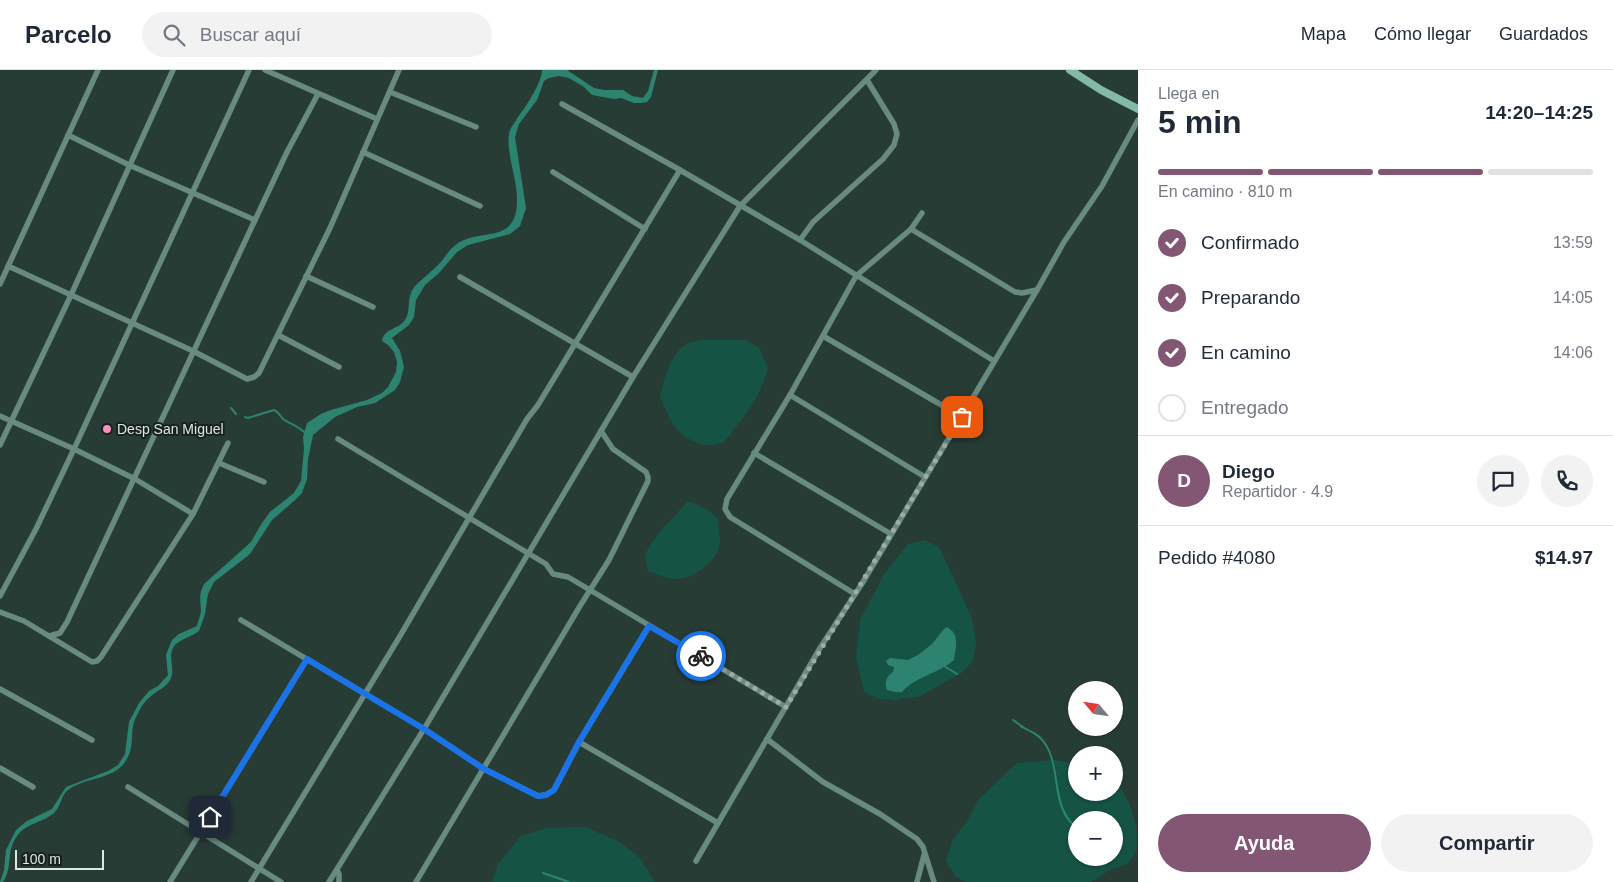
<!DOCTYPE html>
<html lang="es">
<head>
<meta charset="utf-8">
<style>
  body { margin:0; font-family:Arial,sans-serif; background:#f2f2f3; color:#1f2937; height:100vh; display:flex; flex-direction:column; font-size:19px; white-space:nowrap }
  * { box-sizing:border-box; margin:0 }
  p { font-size:16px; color:#747a83 }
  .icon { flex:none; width:28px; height:28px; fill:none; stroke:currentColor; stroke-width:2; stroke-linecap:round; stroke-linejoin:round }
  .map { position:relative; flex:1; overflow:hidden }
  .panel { display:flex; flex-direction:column; background:#fff; width:475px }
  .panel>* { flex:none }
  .needle { width:32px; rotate:299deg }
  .tools { position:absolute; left:1068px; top:611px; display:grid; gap:10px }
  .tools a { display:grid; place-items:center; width:55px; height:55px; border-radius:50%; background:#fff; box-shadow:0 1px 4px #0004; font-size:25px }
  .scale { position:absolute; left:15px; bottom:12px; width:89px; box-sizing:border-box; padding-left:5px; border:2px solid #dce8e4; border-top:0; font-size:14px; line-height:18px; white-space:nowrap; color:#dce8e4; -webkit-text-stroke:4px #18211e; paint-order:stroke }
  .pin { position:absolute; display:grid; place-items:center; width:42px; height:42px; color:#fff; margin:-21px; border-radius:10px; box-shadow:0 2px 8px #0006 }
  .courier { position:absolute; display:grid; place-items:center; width:50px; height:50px; margin:-25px; border:4px solid #1a73e8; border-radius:50%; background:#fff; color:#222; box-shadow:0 1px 6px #0007 }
  .overview em { font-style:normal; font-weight:700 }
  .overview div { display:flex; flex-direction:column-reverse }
  .overview { display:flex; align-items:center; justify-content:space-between; height:85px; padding:0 20px }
  h1 { font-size:32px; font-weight:700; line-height:38px }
  .bar { display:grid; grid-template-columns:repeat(4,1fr); gap:8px 5px; align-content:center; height:60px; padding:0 20px }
  .bar i { height:6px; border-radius:4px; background:#e0e1e3 }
  .bar .selected { background:#835673 }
  .bar p { grid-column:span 4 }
  .line { display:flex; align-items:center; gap:12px; padding:0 20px; border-top:1px solid #e0e1e3 }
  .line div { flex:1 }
  .round { display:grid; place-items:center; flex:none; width:52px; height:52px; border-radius:26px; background:#f2f2f3 }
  ol { padding:0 20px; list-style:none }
  li { display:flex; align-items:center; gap:15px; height:55px }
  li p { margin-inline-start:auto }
  li .icon { padding:5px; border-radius:50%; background:#835673; color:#fff; stroke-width:4 }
  li:last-child { color:#747a83 }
  li i { width:28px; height:28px; border:2px solid #e0e1e3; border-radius:50% }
  .button { display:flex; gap:10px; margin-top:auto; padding:10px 20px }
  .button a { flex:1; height:58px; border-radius:30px; background:#835673; color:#fff; font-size:20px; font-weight:700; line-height:58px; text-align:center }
  .button a+a { background:#f2f2f3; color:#1f2937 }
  header { display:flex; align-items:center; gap:30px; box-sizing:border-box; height:70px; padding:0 25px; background:#fff; border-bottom:1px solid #e0e1e3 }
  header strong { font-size:24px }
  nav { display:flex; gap:28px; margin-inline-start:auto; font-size:18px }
  .search { width:350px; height:45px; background:#f2f2f3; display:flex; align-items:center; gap:12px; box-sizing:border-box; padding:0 18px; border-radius:28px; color:#747a83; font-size:19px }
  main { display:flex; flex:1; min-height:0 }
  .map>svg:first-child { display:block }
</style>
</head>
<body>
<header>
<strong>Parcelo</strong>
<div class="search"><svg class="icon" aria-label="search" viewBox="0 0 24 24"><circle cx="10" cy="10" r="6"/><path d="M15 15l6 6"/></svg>Buscar aquí</div>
<nav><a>Mapa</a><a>Cómo llegar</a><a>Guardados</a></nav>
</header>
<main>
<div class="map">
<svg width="1138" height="812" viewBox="0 0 1138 812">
  <rect width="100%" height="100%" fill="#283c36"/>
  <g fill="#155345" fill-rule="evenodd">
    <path d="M703,270H746L759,278L768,298C761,322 750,341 734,359C731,363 728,369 724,371C711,380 691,373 681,363C671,355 665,338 660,326C665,308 670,284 687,274C691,271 698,271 703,270Z"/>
    <path d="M688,431L708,440L718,448C718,456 720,464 720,472C719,490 693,510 675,509C665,509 657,504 648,501L645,484L657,465Z"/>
    <path d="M925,470L939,477L972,548L976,573L973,591L960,604L918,627L903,628L896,631L892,629H879L864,622L856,587L860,550L884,504L908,474Z"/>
    <path d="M1054,690L1070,693L1076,696V722H1114V714L1119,715C1131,733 1138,754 1137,776C1136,782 1131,789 1128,794L1111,799L1092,812H965L956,807L946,791L952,772L967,751L979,729L1017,693ZM1076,750H1114V788H1076Z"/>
    <path d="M585,757L618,771L640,788L655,812H492L498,794L521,766L547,758Z"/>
  </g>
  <g fill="#2c8470">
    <path d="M542,0H567L594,18L604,20H623L632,26L643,28L648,21L654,0H658L651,27L647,32L641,33H634L621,28L614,29L592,25L584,17L569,8L559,6L549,8L544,11L537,30L519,54L515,67L526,138L520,156L510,164L468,175L457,182L439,203L425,215L416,230L414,247L409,255L392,268L400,281L404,297L400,312L395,320L375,333L357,337L335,347L313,365L308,389L307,409L302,423L294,431L272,450L250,484L214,512L208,524L205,544L199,561C192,566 182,569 176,574C165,585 177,599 170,610C166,618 156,621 150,627C142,633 138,643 134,652C130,666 135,678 125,692C113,710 85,707 68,720C61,725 61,736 55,742C44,753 27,752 17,766C6,780 13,798 3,812H0L4,800L6,780L16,760L27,751L52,739L66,717L108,701L118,695L125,684L129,652L139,633L149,621L158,616L168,605L166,585L172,570L179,564L197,556C198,551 201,545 201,539C200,530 199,523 204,514L251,472L262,453L270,442L294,423L301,411L304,379L303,367L307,353L321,344L331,340L367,330L382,323L388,317L396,302L397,292L394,282L388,275L382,271C384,258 398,260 405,250C412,240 405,229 415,216C422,209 431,202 438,195C445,188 449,179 458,173C482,158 516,174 517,132C518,111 506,83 509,64C510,57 515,53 518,47C526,37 542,12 542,0Z"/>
    <path d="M947,557C960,564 956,577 954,590C939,603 915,607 902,622H895L887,620C884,612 886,607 893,602L894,597L888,595L886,591L890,588L908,590L918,585L932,574L944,559Z"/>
    <path d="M1021,655C1027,659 1036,662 1041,667C1064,691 1050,733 1076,756V758C1047,737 1063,693 1040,669C1035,664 1026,660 1020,657Z"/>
  </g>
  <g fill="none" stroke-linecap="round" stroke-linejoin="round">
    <g stroke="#2c8470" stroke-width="2">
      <path d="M231,338L236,344"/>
      <path d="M245,347L248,348L274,340C279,342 279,345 283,349C290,354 299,356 305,363"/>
      <path d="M944,596L957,604"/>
      <path d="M1013,650L1023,657"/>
      <path d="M543,803L569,812"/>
    </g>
    <g stroke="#698a80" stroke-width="5.5">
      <path d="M265,0L377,49"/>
      <path d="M390,22L476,57"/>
      <path d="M562,34L680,100L800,170L994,291"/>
      <path d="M363,82L480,136"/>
      <path d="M553,102L645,159"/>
      <path d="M255,150L287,82L318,24"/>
      <path d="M911,159L1015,222L1022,223L1037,220"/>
      <path d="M800,170L813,152L883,89L894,75L897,64L894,54L867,10"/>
      <path d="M8,196L193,281L247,309L254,307L259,303L330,158L399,0"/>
      <path d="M306,206L373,237"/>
      <path d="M460,207L633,307"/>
      <path d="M0,214L98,0"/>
      <path d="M278,265L339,297"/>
      <path d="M823,266L962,347"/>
      <path d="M790,325L925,407"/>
      <path d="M0,346L74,379L135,409L193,444"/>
      <path d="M338,369L546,494L553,504L568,507L590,520L786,637"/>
      <path d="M0,375L71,225L173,0"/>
      <path d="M754,383L891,464"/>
      <path d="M219,393L264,412"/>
      <path d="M855,524L730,447L725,439L727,429L790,325L856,206L911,159L922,143"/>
      <path d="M0,526L36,459L74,379L249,0"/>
      <path d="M0,542L24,551L92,592L97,591L101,587L193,444L228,373"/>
      <path d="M241,550L424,659L484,699L538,726L546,725L554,720L579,672L649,556"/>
      <path d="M49,566L60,563L67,552L255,150L129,95L68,65"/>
      <path d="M0,619L92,670"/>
      <path d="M767,669L823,712L880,744L917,769L923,777L934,812"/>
      <path d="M579,672L718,753"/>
      <path d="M0,698L33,717"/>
      <path d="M128,717L281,812"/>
      <path d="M696,791L820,578L863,512L1037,220L1064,172L1102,116L1138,50"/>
      <path d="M337,800L339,804V812"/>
      <path d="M170,812L307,589"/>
      <path d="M251,812L400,566L527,349L538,335L680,100"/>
      <path d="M329,812L424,659L633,307L740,136L876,0"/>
      <path d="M416,812L580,536L609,490L648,411V407L646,402L613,379L601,361"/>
      <path d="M917,812L924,785"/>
    </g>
    <path stroke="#83b9a9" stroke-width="8" d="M1070,0L1101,20L1138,39"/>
  </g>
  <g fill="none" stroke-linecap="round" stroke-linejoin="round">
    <path stroke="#9daca7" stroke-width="5" stroke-dasharray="0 9" d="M701,586L786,637L962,347"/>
    <path stroke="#1a73e8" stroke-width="6" d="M210,747L307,589L424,659L484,699L538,726L546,725L554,720L579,672L649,556L701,586"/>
  </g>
  <circle fill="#fe8ebd" stroke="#18211e" stroke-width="2" cx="107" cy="359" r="5"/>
  <g text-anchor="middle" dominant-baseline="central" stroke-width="4" stroke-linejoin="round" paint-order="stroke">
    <g font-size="14" fill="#dce8e4" stroke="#18211e" text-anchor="start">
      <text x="117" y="359">Desp San Miguel</text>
    </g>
  </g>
</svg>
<div class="tools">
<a><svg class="needle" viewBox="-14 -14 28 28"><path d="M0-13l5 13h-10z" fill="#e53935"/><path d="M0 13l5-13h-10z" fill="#747a83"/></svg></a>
<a>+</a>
<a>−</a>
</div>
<div class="scale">100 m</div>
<div class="pin" style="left:962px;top:347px;background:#ea580c"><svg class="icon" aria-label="bag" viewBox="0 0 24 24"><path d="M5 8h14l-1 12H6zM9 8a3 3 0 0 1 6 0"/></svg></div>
<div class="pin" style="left:210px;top:747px;background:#1f2937"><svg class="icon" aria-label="home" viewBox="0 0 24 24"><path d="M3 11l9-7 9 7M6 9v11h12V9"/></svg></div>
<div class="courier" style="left:701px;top:586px"><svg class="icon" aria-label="bike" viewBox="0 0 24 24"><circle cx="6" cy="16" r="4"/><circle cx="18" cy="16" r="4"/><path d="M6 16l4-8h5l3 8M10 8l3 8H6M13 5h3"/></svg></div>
</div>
<section class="panel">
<div class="overview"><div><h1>5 min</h1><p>Llega en</p></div><em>14:20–14:25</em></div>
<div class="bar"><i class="selected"></i><i class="selected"></i><i class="selected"></i><i></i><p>En camino · 810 m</p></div>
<ol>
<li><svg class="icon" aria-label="check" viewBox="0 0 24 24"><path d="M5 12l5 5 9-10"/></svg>Confirmado<p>13:59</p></li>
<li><svg class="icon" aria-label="check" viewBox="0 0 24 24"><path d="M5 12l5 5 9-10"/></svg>Preparando<p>14:05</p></li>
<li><svg class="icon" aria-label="check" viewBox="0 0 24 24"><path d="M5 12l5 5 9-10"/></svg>En camino<p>14:06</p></li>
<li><i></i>Entregado</li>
</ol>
<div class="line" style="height:90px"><b class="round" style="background:#835673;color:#fff">D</b><div><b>Diego</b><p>Repartidor · 4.9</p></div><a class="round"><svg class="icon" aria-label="chat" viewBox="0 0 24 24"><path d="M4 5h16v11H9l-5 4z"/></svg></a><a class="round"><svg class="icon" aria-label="phone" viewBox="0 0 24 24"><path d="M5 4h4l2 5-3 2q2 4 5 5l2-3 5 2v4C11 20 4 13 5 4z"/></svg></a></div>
<div class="line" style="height:65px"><div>Pedido #4080</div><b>$14.97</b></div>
<div class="button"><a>Ayuda</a><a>Compartir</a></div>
</section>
</main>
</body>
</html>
